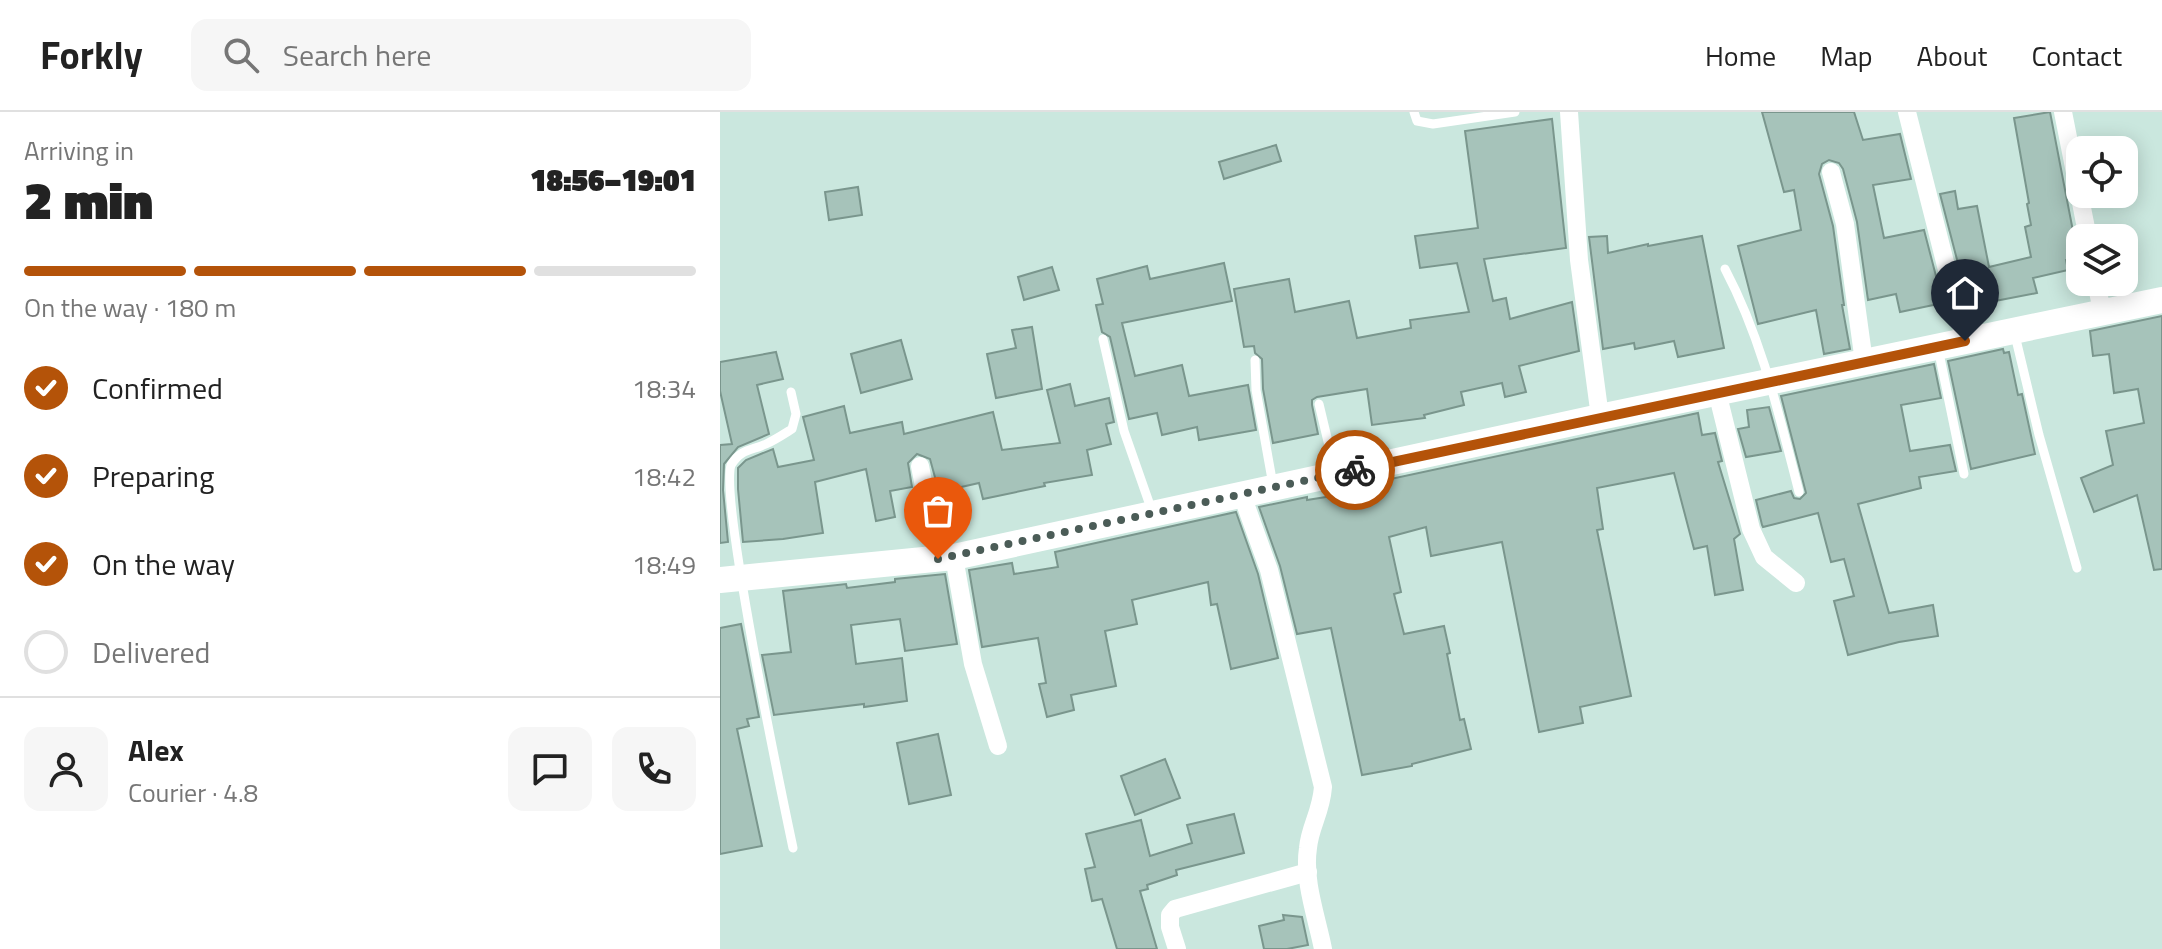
<!DOCTYPE html>
<html lang="en">
<head>
<meta charset="utf-8">
<style>
  body { margin:0; font-family:"Titillium Web",sans-serif; background:#f6f6f6; color:#222; height:100vh; display:flex; flex-direction:column; font-size:30px; white-space:nowrap }
  * { box-sizing:border-box; margin:0 }
  p { font-size:26px; color:#767676 }
  .icon { flex:none; width:44px; height:44px; fill:none; stroke:currentColor; stroke-width:2; stroke-linecap:round; stroke-linejoin:round }
  .map { position:relative; flex:1; overflow:hidden }
  .sheet { display:flex; flex-direction:column; background:#fff; width:720px }
  .sheet>* { flex:none }
  .controls { position:absolute; left:1346px; top:24px; display:grid; gap:16px }
  .controls a { display:grid; place-items:center; width:72px; height:72px; border-radius:16px; background:#fff; box-shadow:0 4px 20px #0003; font-size:40px }
  .pin { position:absolute; display:grid; place-items:center; width:68px; height:68px; color:#fff; margin:-82px -34px; border-radius:50% 50% 50% 0; rotate:-45deg; box-shadow:0 0 8px #0007 }
  .pin .icon { rotate:45deg }
  .courier { position:absolute; display:grid; place-items:center; width:80px; height:80px; margin:-40px; border:6px solid #b45309; border-radius:50%; background:#fff; color:#222; box-shadow:0 2px 10px #0007 }
  .summary em { font-style:normal; font-weight:800 }
  .summary div { display:flex; flex-direction:column-reverse }
  .summary { display:flex; align-items:center; justify-content:space-between; height:136px; padding:0 24px }
  h1 { font-size:52px; font-weight:800; line-height:60px }
  .bar { display:grid; grid-template-columns:repeat(4,1fr); gap:12px 8px; align-content:center; height:96px; padding:0 24px }
  .bar i { height:10px; border-radius:6px; background:#e0e0e0 }
  .bar .current { background:#b45309 }
  .bar p { grid-column:span 4 }
  .line { display:flex; align-items:center; gap:20px; padding:0 24px; border-top:2px solid #e0e0e0 }
  .line div { flex:1 }
  .round { display:grid; place-items:center; flex:none; width:84px; height:84px; border-radius:16px; background:#f6f6f6 }
  ol { padding:0 24px; list-style:none }
  li { display:flex; align-items:center; gap:24px; height:88px }
  li p { margin-inline-start:auto }
  li .icon { padding:8px; border-radius:50%; background:#b45309; color:#fff; stroke-width:4 }
  li:last-child { color:#767676 }
  li i { width:44px; height:44px; border:4px solid #e0e0e0; border-radius:50% }
  header { display:flex; align-items:center; gap:48px; box-sizing:border-box; height:112px; padding:0 40px; background:#fff; border-bottom:2px solid #e0e0e0 }
  header strong { font-size:38px }
  nav { display:flex; gap:44px; margin-inline-start:auto; font-size:28px }
  .search { width:560px; height:72px; background:#f6f6f6; display:flex; align-items:center; gap:20px; box-sizing:border-box; padding:0 28px; border-radius:16px; color:#767676; font-size:30px }
  main { display:flex; flex:1; min-height:0 }
  .map>svg:first-child { display:block }
</style>
</head>
<body>
<header>
<strong>Forkly</strong>
<div class="search"><svg class="icon" aria-label="search" viewBox="0 0 24 24"><circle cx="10" cy="10" r="6"/><path d="M15 15l6 6"/></svg>Search here</div>
<nav><a>Home</a><a>Map</a><a>About</a><a>Contact</a></nav>
</header>
<main>
<section class="sheet">
<div class="summary"><div><h1>2 min</h1><p>Arriving in</p></div><em>18:56–19:01</em></div>
<div class="bar"><i class="current"></i><i class="current"></i><i class="current"></i><i></i><p>On the way · 180 m</p></div>
<ol>
<li><svg class="icon" aria-label="check" viewBox="0 0 24 24"><path d="M5 12l5 5 9-10"/></svg>Confirmed<p>18:34</p></li>
<li><svg class="icon" aria-label="check" viewBox="0 0 24 24"><path d="M5 12l5 5 9-10"/></svg>Preparing<p>18:42</p></li>
<li><svg class="icon" aria-label="check" viewBox="0 0 24 24"><path d="M5 12l5 5 9-10"/></svg>On the way<p>18:49</p></li>
<li><i></i>Delivered</li>
</ol>
<div class="line" style="height:144px"><a class="round"><svg class="icon" aria-label="person" viewBox="0 0 24 24"><circle cx="12" cy="8" r="4"/><path d="M4 21q1-7 8-7t8 7"/></svg></a><div><b>Alex</b><p>Courier · 4.8</p></div><a class="round"><svg class="icon" aria-label="chat" viewBox="0 0 24 24"><path d="M4 5h16v11H9l-5 4z"/></svg></a><a class="round"><svg class="icon" aria-label="phone" viewBox="0 0 24 24"><path d="M5 4h4l2 5-3 2q2 4 5 5l2-3 5 2v4C11 20 4 13 5 4z"/></svg></a></div>
</section>
<div class="map">
<svg width="1442" height="837" viewBox="0 0 1442 837">
  <rect width="100%" height="100%" fill="#cae7de"/>
  <g fill="#a6c3ba" stroke="#7a968d" stroke-width="2">
    <path d="M1042,0H1134L1143,28L1180,22L1191,67L1153,73L1164,126L1204,118L1223,191L1180,200L1176,182L1148,188L1137,110L1123,57L1119,51L1109,48L1102,52L1099,62L1113,114L1124,193H1122L1130,237L1104,242L1096,198L1038,212L1018,134L1081,118L1074,78L1064,80Z"/>
    <path d="M1330,0L1358,145L1346,148L1348,158L1313,166L1317,181L1249,194L1220,82L1235,79L1238,97L1257,94L1269,155L1311,145L1305,115L1311,113L1307,92L1309,91L1294,6Z"/>
    <path d="M832,7L846,136L764,147L773,189L786,186L790,207L852,190L859,239L799,254L806,280L785,285L782,271L741,280L744,293L704,303L705,306L652,313L647,277L597,285L592,288V293L598,322L553,331L543,277L542,247L535,241L534,234L524,235L514,177L569,167L575,200L629,189L637,226L691,216L690,208L749,200L737,151L700,156L695,124L758,116L745,19Z"/>
    <path d="M556,33L561,49L504,67L499,50Z"/>
    <path d="M138,75L142,103L109,108L105,80Z"/>
    <path d="M887,124L888,141L928,132V134L982,124L1004,236L958,245L954,229L915,237L914,231L883,237L869,125Z"/>
    <path d="M504,151L512,189L402,211L415,264L462,253L469,284L528,273L536,318L479,328L477,315L442,323L437,301L409,307L390,225L382,220L376,193L383,192L377,167L427,154L430,167Z"/>
    <path d="M332,155L339,178L304,188L298,165Z"/>
    <path d="M1442,204V457L1434,458L1417,383L1374,400L1361,366L1393,353L1386,319L1424,311L1418,277L1394,281L1389,242L1373,244L1370,219Z"/>
    <path d="M312,215L322,277L276,286L267,242L296,236L292,218Z"/>
    <path d="M181,228L192,267L141,281L131,242Z"/>
    <path d="M1283,237L1284,241L1289,240L1298,283L1302,282L1315,342L1251,357L1228,249Z"/>
    <path d="M56,240L63,267L37,273L49,322L18,335L4,352L3,378L8,430L0,431V333L12,332L0,279V250Z"/>
    <path d="M1214,252L1221,286L1181,293L1190,339L1230,333L1236,359L1199,365L1201,376L1138,392L1169,501L1213,493L1218,524L1179,530L1128,543L1114,489L1134,484L1124,447L1111,450L1098,401L1043,415L1042,413L1036,388L1071,379L1074,386L1080,387L1086,381L1061,284Z"/>
    <path d="M350,272L355,294L389,286L394,310L386,312L391,332L367,338L372,363L324,371L325,374L263,387L259,371L219,380L210,347L197,342L188,351L192,375L170,379L175,405L156,409L146,357L95,370L103,421L63,427L23,430L18,377V356L26,348L53,337L58,355L94,348L83,305L124,294L130,321L182,310L184,322L273,300L282,338L340,331L327,278Z"/>
    <path d="M1049,295L1061,339L1026,345L1018,317L1029,315L1027,298Z"/>
    <path d="M978,301L982,323L995,321L1002,349L998,350L1020,422L1014,427L1023,478L995,483L987,434L974,437L954,361L877,376L883,417L877,418L911,584L860,595L863,611L819,620L782,430L711,444L706,415L669,425L681,480L674,482L684,522L724,514L730,541L727,542L740,608L744,607L751,637L692,652V654L642,663L611,516L577,522L560,454L539,395L587,385V388L625,382L624,377Z"/>
    <path d="M516,400L538,462L558,546L511,557L497,492L491,493L488,470L412,488L417,512L385,519L396,574L351,583L354,598L327,605L319,572L326,571L318,526L262,535L249,458L292,451L294,462L338,455L335,440Z"/>
    <path d="M225,462L237,532L185,539L180,507L131,513L136,552L182,546L187,589L144,595V592L54,603L42,543L71,540L63,479L126,472L127,476L175,470V467Z"/>
    <path d="M21,512L39,605L27,607L29,614L17,617L42,734L0,742V516Z"/>
    <path d="M218,622L231,683L189,692L177,631Z"/>
    <path d="M445,647L460,686L415,703L401,664Z"/>
    <path d="M514,702L524,741L456,758L457,763L427,773L428,777L420,779L437,837H397L382,787L372,789L365,757L375,755L366,722L421,708L430,744L472,731L467,713Z"/>
    <path d="M563,803L582,805L588,833L567,837H544L539,814L564,808Z"/>
  </g>
  <g fill="none" stroke-linecap="round" stroke-linejoin="round">
    <g stroke="#fff" stroke-width="9">
      <path d="M694,0L697,9L713,12L795,0"/>
      <path d="M1005,157C1042,227 1059,303 1079,380"/>
      <path d="M1294,219L1319,323L1357,456"/>
      <path d="M383,227L404,319L432,399"/>
      <path d="M1218,236L1244,362"/>
      <path d="M535,248L536,278L553,373"/>
      <path d="M71,280L76,302L72,317C64,322 55,328 46,332C30,339 21,337 11,353C0,388 61,679 73,736"/>
      <path d="M599,292L615,359"/>
    </g>
    <g stroke="#fff" stroke-width="18">
      <path d="M849,0L859,148L880,305"/>
      <path d="M1187,0L1245,229"/>
      <path d="M1343,0L1368,126"/>
      <path d="M1111,60L1125,112L1144,250"/>
      <path d="M1376,170L1382,199"/>
      <path d="M997,280L1031,417L1044,445L1076,471"/>
      <path d="M200,354L218,447"/>
      <path d="M522,383L549,458L603,675C601,701 590,714 588,736C583,769 597,806 603,837"/>
      <path d="M234,445L253,552L278,634"/>
      <path d="M457,837L450,815V803L455,797L588,760"/>
    </g>
    <path stroke="#fff" stroke-width="26" d="M0,468L234,445L880,305L1442,188"/>
  </g>
  <g fill="none" stroke-linecap="round" stroke-linejoin="round">
    <path stroke="#4b5c57" stroke-width="8" stroke-dasharray="0 14.4" d="M218,447L635,358"/>
    <path stroke="#b45309" stroke-width="10" d="M635,358L1245,229"/>
  </g>
</svg>
<div class="controls">
<a><svg class="icon" aria-label="locate" viewBox="0 0 24 24"><circle cx="12" cy="12" r="6"/><path d="M12 2v4M12 18v4M2 12h4M18 12h4"/></svg></a>
<a><svg class="icon" aria-label="layers" viewBox="0 0 24 24"><path d="M12 4l9 5-9 5-9-5zM3 14l9 5 9-5"/></svg></a>
</div>
<div class="pin" style="left:218px;top:447px;background:#ea580c"><svg class="icon" aria-label="bag" viewBox="0 0 24 24"><path d="M5 8h14l-1 12H6zM9 8a3 3 0 0 1 6 0"/></svg></div>
<div class="pin" style="left:1245px;top:229px;background:#1f2937"><svg class="icon" aria-label="home" viewBox="0 0 24 24"><path d="M3 11l9-7 9 7M6 9v11h12V9"/></svg></div>
<div class="courier" style="left:635px;top:358px"><svg class="icon" aria-label="bike" viewBox="0 0 24 24"><circle cx="6" cy="16" r="4"/><circle cx="18" cy="16" r="4"/><path d="M6 16l4-8h5l3 8M10 8l3 8H6M13 5h3"/></svg></div>
</div>
</main>
</body>
</html>
